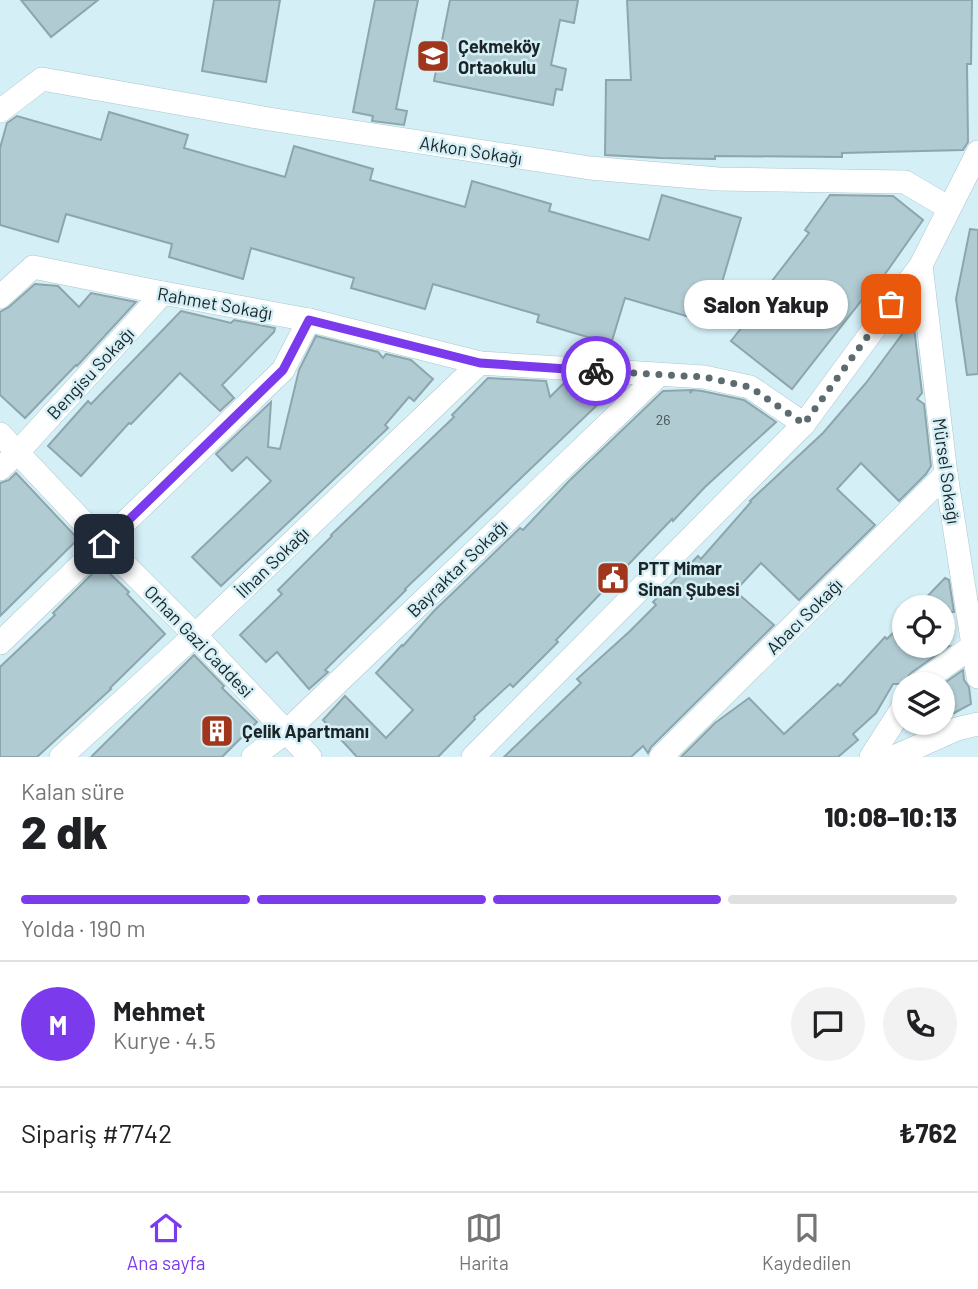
<!DOCTYPE html>
<html lang="tr">
<head>
<meta charset="utf-8">
<style>
  body { margin:0; font-family:Barlow,sans-serif; background:#f2f2f2; color:#202124; height:100vh; display:flex; flex-direction:column; font-size:26px; white-space:nowrap }
  * { box-sizing:border-box; margin:0 }
  p { font-size:23px; color:#757577 }
  .icon { flex:none; width:38px; height:38px; fill:none; stroke:currentColor; stroke-width:2; stroke-linecap:round; stroke-linejoin:round }
  .map { position:relative; height:757px; overflow:hidden }
  .side { display:flex; flex-direction:column; background:#fff; flex:1 }
  .side>* { flex:none }
  .tools { position:absolute; left:892px; top:595px; display:grid; gap:14px }
  .tools a { display:grid; place-items:center; width:63px; height:63px; border-radius:50%; background:#fff; box-shadow:0 2px 5px #0004; font-size:35px }
  .pin { position:absolute; display:grid; place-items:center; width:60px; height:60px; color:#fff; margin:-30px; border-radius:14px; box-shadow:0 4px 10px #0006 }
  .courier { position:absolute; display:grid; place-items:center; width:70px; height:70px; margin:-35px; border:5px solid #7c3aed; border-radius:50%; background:#fff; color:#222; box-shadow:0 2px 9px #0007 }
  .bubble { position:absolute; height:49px; border-radius:24px; background:#fff; box-shadow:0 2px 5px #0004; font-size:23px; font-weight:800; line-height:49px; text-align:center }
  .overview em { font-style:normal; font-weight:800 }
  .overview div { display:flex; flex-direction:column-reverse }
  .overview { display:flex; align-items:center; justify-content:space-between; height:119px; padding:0 21px }
  h1 { font-size:46px; font-weight:800; line-height:52px }
  .bar { display:grid; grid-template-columns:repeat(4,1fr); gap:10px 7px; align-content:center; height:84px; padding:0 21px }
  .bar i { height:9px; border-radius:5px; background:#e0e0e0 }
  .bar .on { background:#7c3aed }
  .bar p { grid-column:span 4 }
  .line { display:flex; align-items:center; gap:18px; padding:0 21px; border-top:2px solid #e0e0e0 }
  .line div { flex:1 }
  .round { display:grid; place-items:center; flex:none; width:74px; height:74px; border-radius:37px; background:#f2f2f2 }
  .dock { display:flex; justify-content:space-around; align-items:center; height:98px; border-top:2px solid #e0e0e0; background:#fff; font-size:19px; color:#757577 }
  .dock a { display:grid; justify-items:center; gap:4px }
  .dock .on { color:#7c3aed }
  .map>svg:first-child { display:block }
</style>
</head>
<body>
<div class="map">
<svg width="978" height="757" viewBox="0 0 978 757">
  <rect width="100%" height="100%" fill="#d4eff6"/>
  <g fill="#b1cbd2" stroke="#8da6ad" stroke-width="2">
    <path d="M21,0H98L51,37Z"/>
    <path d="M214,0H280L266,82L202,71Z"/>
    <path d="M375,0H418L396,109L407,111L404,125L372,121L373,116L353,112Z"/>
    <path d="M450,0H578L574,23L560,20L551,65L566,69L562,90L556,89L553,105L434,81Z"/>
    <path d="M627,0H972L971,64H967L968,142L963,150L842,153V157L715,156V159L661,158L605,155L606,80H631Z"/>
    <path d="M109,112L188,135L184,148L285,177L294,146L373,169L370,180L465,207L472,181L551,204L549,211L649,240L662,195L741,218L710,323L625,298L611,344L537,322L539,315L433,284L425,309L351,288L354,278L251,248L243,279L169,257L172,244L66,214L58,242L0,225V148L7,123L17,116L101,140Z"/>
    <path d="M830,195L893,196L923,220L878,284L876,282L792,389L731,341L766,297L762,294L809,233L805,230Z"/>
    <path d="M970,229L978,230V374L967,375L956,299Z"/>
    <path d="M35,284L58,286L79,307L91,293L136,302L77,366L76,365L25,418L0,395V312L9,307Z"/>
    <path d="M181,311L231,323L234,320L275,328L274,332L222,385L234,398L220,411L180,373L131,424L129,423L81,476L48,446L88,401L91,404Z"/>
    <path d="M909,325L914,328L922,393L917,399L924,404L931,466L926,474L899,501L861,463L837,489L875,525L799,600L761,563L735,591L774,625L651,747L648,753L643,746L631,757H504L581,683L577,679L629,632L656,605L653,602L698,556L701,559L751,502L750,501L823,433L866,383Z"/>
    <path d="M316,336L378,352L383,358L386,354L411,360L433,379L414,401L409,397L385,425L388,428L221,586L192,557L271,481L247,457L232,471L216,454L271,402L268,447L280,449L299,370Z"/>
    <path d="M488,378L546,381L550,397L565,382L611,385L614,389L405,589L406,590L325,670L328,672L309,689L277,652L266,662L240,635L282,594L278,590L332,536L331,535L454,417L452,415Z"/>
    <path d="M691,390L690,393L693,390L702,391L744,400L776,422L705,487L673,521L672,519L556,640L558,642L513,687L510,684L474,717L475,719L438,757H357L323,720L345,696L386,738L413,710L376,673L402,645L403,646L433,612L520,528L523,530L569,481L663,391Z"/>
    <path d="M16,473L78,539L0,616V483L9,480Z"/>
    <path d="M101,565L129,592L127,594L165,634L110,688L111,689L37,757H0V667L55,615L53,613Z"/>
    <path d="M945,578L949,580L954,612H943V607H917Z"/>
    <path d="M905,621V646H949L911,673L907,678L905,684H893L876,713L853,734L858,740L838,757H681L715,723L749,698L784,734L838,684L840,686L885,637L887,639Z"/>
    <path d="M194,655L224,686L222,688L257,722L222,757H91Z"/>
    <path d="M963,670L964,680L969,687L971,704L943,719V684Z"/>
  </g>
  <g fill="none" stroke-linecap="round" stroke-linejoin="round">
    <defs>
      <g id="minor">
        <path d="M0,111L42,79L269,119L590,168L718,179L905,182L949,208"/>
        <path d="M921,265L946,474L978,677"/>
        <path d="M0,297L33,267L163,293L309,320L480,363L704,377L750,387L804,424"/>
        <path d="M0,434L104,544L195,635L310,757"/>
        <path d="M0,469L18,452L163,293"/>
        <path d="M0,643L283,370L309,320"/>
        <path d="M919,684L973,646"/>
        <path d="M61,757L195,635L480,363"/>
        <path d="M253,757L286,732L659,375"/>
        <path d="M473,757L804,424L921,265L978,152"/>
        <path d="M661,757L946,474"/>
        <path d="M871,757L905,704"/>
        <path d="M894,757L957,729L978,724"/>
      </g>
    </defs>
    <use href="#minor" stroke="#acc6cd" stroke-width="24"/>
    <use href="#minor" stroke="#fff" stroke-width="23"/>
  </g>
  <g fill="none" stroke-linecap="round" stroke-linejoin="round">
    <path stroke="#5c6b6f" stroke-width="7" stroke-dasharray="0 12.6" d="M596,371L704,377L750,387L804,424L891,304"/>
    <path stroke="#7c3aed" stroke-width="9" d="M104,544L283,370L309,320L480,363L596,371"/>
  </g>
  <defs>
    <symbol id="school-square" viewBox="-11 -11 22 22"><rect x="-9" y="-9" width="18" height="18" rx="4" fill="#a0371c" stroke="#d4eff6"/><path d="M0-5L7-2L0 1L-7-2ZM-4 1L0 2.5L4 1V4Q0 6-4 4Z" fill="#fff"/></symbol>
    <symbol id="civic-square" viewBox="-11 -11 22 22"><rect x="-9" y="-9" width="18" height="18" rx="4" fill="#a0371c" stroke="#d4eff6"/><path d="M-.6-6.5H3V-4.5H.6V-3L4-1V1h2V6H-6V1h2V-1L-.6-3ZM-1.2 2.5V6h2.4V2.5Z" fill="#fff"/></symbol>
    <symbol id="building-square" viewBox="-11 -11 22 22"><rect x="-9" y="-9" width="18" height="18" rx="4" fill="#a0371c" stroke="#d4eff6"/><path d="M-4-6H4V6H1V3H-1V6H-4ZM-2.5-4.3h1.7v1.8h-1.7ZM.8-4.3h1.7v1.8H.8ZM-2.5-1h1.7V.8h-1.7ZM.8-1h1.7V.8H.8Z" fill="#fff"/></symbol>
  </defs>
  <g fill-rule="evenodd">
    <use href="#school-square" x="414" y="37" width="38" height="38"/>
    <use href="#civic-square" x="594" y="559" width="38" height="38"/>
    <use href="#building-square" x="198" y="712" width="38" height="38"/>
  </g>
  <g text-anchor="middle" dominant-baseline="central" stroke-width="5" stroke-linejoin="round" paint-order="stroke">
    <g font-size="14" fill="#404e52">
      <text x="663" y="419">26</text>
    </g>
    <g font-size="18" font-weight="bold" fill="#1b2427" stroke="#d4eff6" text-anchor="start">
      <text x="458" y="46">Çekmeköy<tspan x="458" dy="21">Ortaokulu</tspan></text>
      <text x="638" y="568">PTT Mimar<tspan x="638" dy="21">Sinan Şubesi</tspan></text>
      <text x="242" y="731">Çelik Apartmanı</text>
    </g>
    <g font-size="18" fill="#1b2427" stroke="#d4eff6">
      <text transform="translate(471 150) rotate(9)">Akkon Sokağı</text>
      <text transform="translate(215 303) rotate(10)">Rahmet Sokağı</text>
      <text transform="translate(90 373) rotate(-47)">Bengisu Sokağı</text>
      <text transform="translate(947 471) rotate(82)">Mürsel Sokağı</text>
      <text transform="translate(272 562) rotate(-44)">İlhan Sokağı</text>
      <text transform="translate(457 568) rotate(-44)">Bayraktar Sokağı</text>
      <text transform="translate(804 616) rotate(-45)">Abacı Sokağı</text>
      <text transform="translate(199 641) rotate(46)">Orhan Gazi Caddesi</text>
    </g>
  </g>
</svg>
<div class="tools">
<a><svg class="icon" aria-label="locate" viewBox="0 0 24 24"><circle cx="12" cy="12" r="6"/><path d="M12 2v4M12 18v4M2 12h4M18 12h4"/></svg></a>
<a><svg class="icon" aria-label="layers" viewBox="0 0 24 24"><path d="M12 4l9 5-9 5-9-5zM3 14l9 5 9-5"/></svg></a>
</div>
<div class="pin" style="left:891px;top:304px;background:#ea580c"><svg class="icon" aria-label="bag" viewBox="0 0 24 24"><path d="M5 8h14l-1 12H6zM9 8a3 3 0 0 1 6 0"/></svg></div>
<div class="pin" style="left:104px;top:544px;background:#1f2937"><svg class="icon" aria-label="home" viewBox="0 0 24 24"><path d="M3 11l9-7 9 7M6 9v11h12V9"/></svg></div>
<div class="courier" style="left:596px;top:371px"><svg class="icon" aria-label="bike" viewBox="0 0 24 24"><circle cx="6" cy="16" r="4"/><circle cx="18" cy="16" r="4"/><path d="M6 16l4-8h5l3 8M10 8l3 8H6M13 5h3"/></svg></div>
<div class="bubble" style="left:684px;top:280px;width:164px">Salon Yakup</div>
</div>
<section class="side">
<div class="overview"><div><h1>2 dk</h1><p>Kalan süre</p></div><em>10:08–10:13</em></div>
<div class="bar"><i class="on"></i><i class="on"></i><i class="on"></i><i></i><p>Yolda · 190 m</p></div>
<div class="line" style="height:126px"><b class="round" style="background:#7c3aed;color:#fff">M</b><div><b>Mehmet</b><p>Kurye · 4.5</p></div><a class="round"><svg class="icon" aria-label="chat" viewBox="0 0 24 24"><path d="M4 5h16v11H9l-5 4z"/></svg></a><a class="round"><svg class="icon" aria-label="phone" viewBox="0 0 24 24"><path d="M5 4h4l2 5-3 2q2 4 5 5l2-3 5 2v4C11 20 4 13 5 4z"/></svg></a></div>
<div class="line" style="height:91px"><div>Sipariş #7742</div><b>₺762</b></div>
</section>
<nav class="dock">
<a class="on"><svg class="icon" aria-label="home" viewBox="0 0 24 24"><path d="M3 11l9-7 9 7M6 9v11h12V9"/></svg>Ana sayfa</a>
<a><svg class="icon" aria-label="map" viewBox="0 0 24 24"><path d="M3 6l6-2 6 2 6-2v14l-6 2-6-2-6 2zM9 4v14M15 6v14"/></svg>Harita</a>
<a><svg class="icon" aria-label="saved" viewBox="0 0 24 24"><path d="M7 4h10v16l-5-4-5 4z"/></svg>Kaydedilen</a>
</nav>
</body>
</html>
